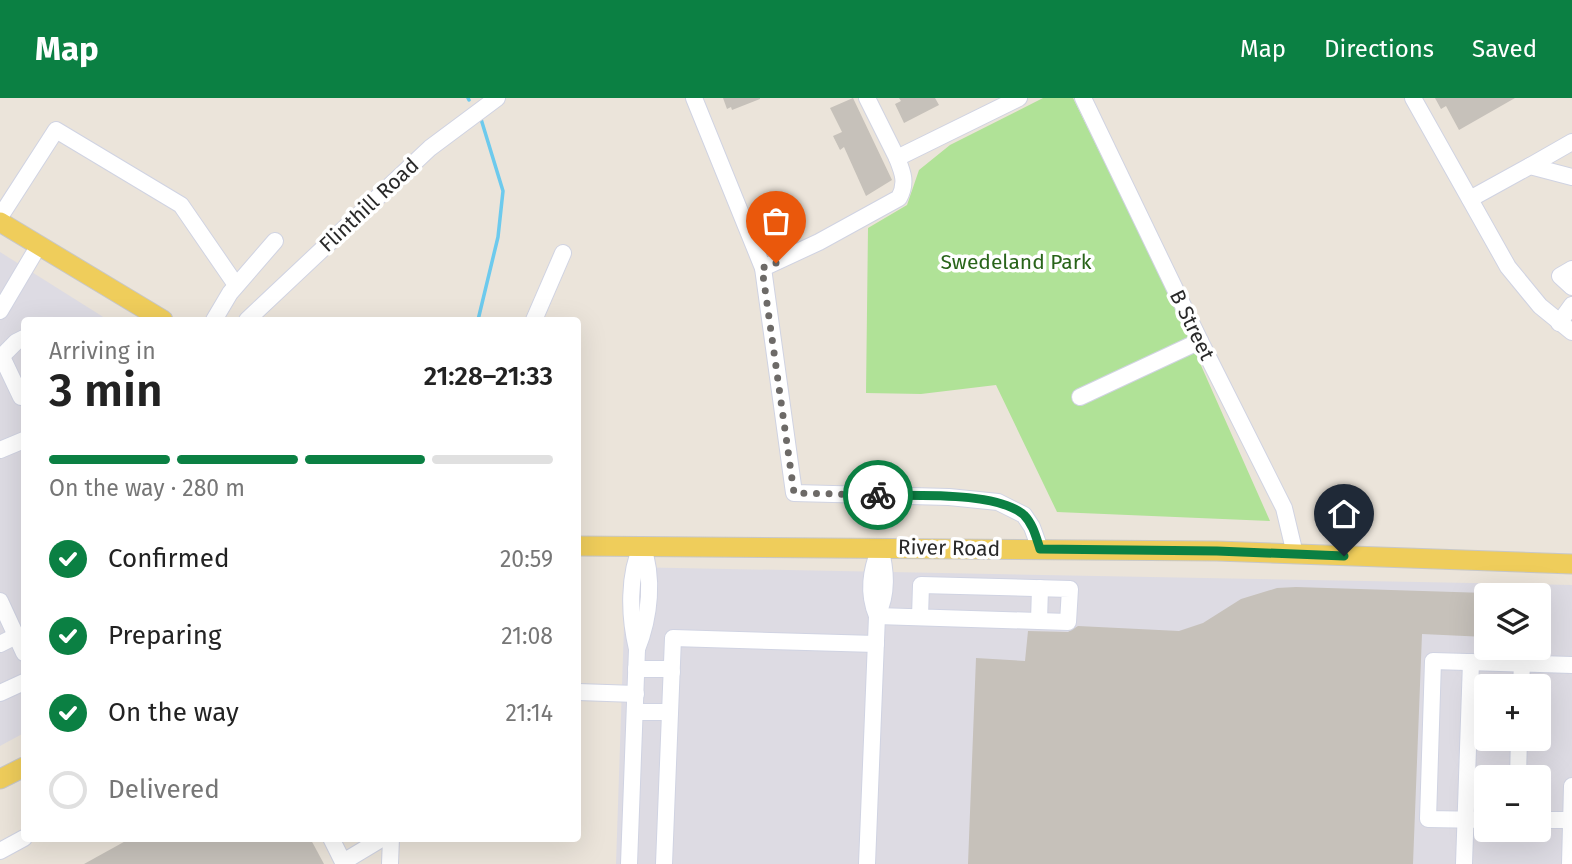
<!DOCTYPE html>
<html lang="en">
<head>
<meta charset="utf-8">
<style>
  body { margin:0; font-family:"Fira Sans",sans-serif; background:#f2f2f2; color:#222; height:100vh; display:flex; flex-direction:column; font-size:26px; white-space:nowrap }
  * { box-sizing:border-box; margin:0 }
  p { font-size:23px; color:#767676 }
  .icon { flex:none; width:38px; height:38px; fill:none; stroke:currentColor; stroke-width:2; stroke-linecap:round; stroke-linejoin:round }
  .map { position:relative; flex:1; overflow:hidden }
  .panel { position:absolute; left:21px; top:219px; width:560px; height:525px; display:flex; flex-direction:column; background:#fff; border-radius:7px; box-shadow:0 7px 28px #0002 }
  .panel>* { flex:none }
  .fabs { position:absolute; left:1474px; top:485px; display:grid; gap:14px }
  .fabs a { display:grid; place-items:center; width:77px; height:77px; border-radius:7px; background:#fff; box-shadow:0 7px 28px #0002; font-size:35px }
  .pin { position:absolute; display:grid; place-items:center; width:60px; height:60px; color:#fff; margin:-72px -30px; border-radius:50% 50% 50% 0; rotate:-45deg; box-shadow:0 0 7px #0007 }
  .pin .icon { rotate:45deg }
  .courier { position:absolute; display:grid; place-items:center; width:70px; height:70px; margin:-35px; border:5px solid #0b8043; border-radius:50%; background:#fff; color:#222; box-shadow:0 2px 9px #0007 }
  .headline em { font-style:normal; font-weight:600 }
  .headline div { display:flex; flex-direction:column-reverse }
  .headline { display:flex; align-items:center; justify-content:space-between; height:119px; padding:0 28px }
  h1 { font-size:46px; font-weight:600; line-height:52px }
  .bar { display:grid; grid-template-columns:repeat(4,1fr); gap:10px 7px; align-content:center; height:84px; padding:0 28px }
  .bar i { height:9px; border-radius:5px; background:#e0e0e0 }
  .bar .current { background:#0b8043 }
  .bar p { grid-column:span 4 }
  ol { padding:0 28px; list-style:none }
  li { display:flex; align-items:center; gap:21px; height:77px }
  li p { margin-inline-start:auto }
  li .icon { padding:7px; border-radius:50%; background:#0b8043; color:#fff; stroke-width:4 }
  li:last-child { color:#767676 }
  li i { width:38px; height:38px; border:4px solid #e0e0e0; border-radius:50% }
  header { display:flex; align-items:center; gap:42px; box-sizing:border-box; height:98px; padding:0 35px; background:#0b8043; color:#fff }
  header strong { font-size:33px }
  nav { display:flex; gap:38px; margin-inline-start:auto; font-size:24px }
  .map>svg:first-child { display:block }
</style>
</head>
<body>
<header>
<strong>Map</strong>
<nav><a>Map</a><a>Directions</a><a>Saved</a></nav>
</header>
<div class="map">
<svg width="1572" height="766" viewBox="0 0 1572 766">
  <rect width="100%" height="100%" fill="#ebe4da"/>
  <g fill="#dddbe3" fill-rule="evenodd">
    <path d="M0,154L108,222H24V635L0,648Z"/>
    <path d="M626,469L1572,487V766H616ZM1486,497H1538V550H1486ZM1486,588H1538V640H1486ZM1486,679H1538V732H1486Z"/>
  </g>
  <path fill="#b0e297" d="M1043,0H1073L1172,202L1270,423L1057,414L996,287L921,296L866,295L868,130L907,107L919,72L950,47Z"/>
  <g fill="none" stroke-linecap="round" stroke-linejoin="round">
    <g stroke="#6dcaed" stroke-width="3.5">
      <path d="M468,0L469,2"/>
      <path d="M478,222L498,139L503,93L481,21"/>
    </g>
  </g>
  <g fill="#c6c1ba">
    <path d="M723,0H760V1L732,12L731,9L727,11Z"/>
    <path d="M853,0L892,82L866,98L844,49L840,52L833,38L842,34L830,10Z"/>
    <path d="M899,0H935L939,7L904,25L895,6L901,3Z"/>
    <path d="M1435,0H1515L1459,32L1446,8L1441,11Z"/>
    <path d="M1296,489L1486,495V539L1422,536L1413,766H968L976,560L1025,563L1028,533L1068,534L1078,528L1179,533L1203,525L1241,501L1277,490Z"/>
    <path d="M131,740H310L324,766H84Z"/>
  </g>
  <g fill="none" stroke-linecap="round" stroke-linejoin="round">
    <defs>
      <g id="minor">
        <path d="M694,0L763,170L794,395L949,399L998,404L1024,417L1032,429L1040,451"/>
        <path d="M867,0L897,60"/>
        <path d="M1083,0L1200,243L1284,410L1295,456"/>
        <path d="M1413,0L1508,169L1540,208L1572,234"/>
        <path d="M1530,68L1572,44"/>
        <path d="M1470,101L1530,68L1572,79"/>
        <path d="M0,119L56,32L181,107L236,187"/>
        <path d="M763,170L819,144L899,100C907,85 903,75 897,60L1019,0"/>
        <path d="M1572,171L1560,178L1572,189"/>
        <path d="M0,213L39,147"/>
        <path d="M214,222L230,195L275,143"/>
        <path d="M247,222L430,50L497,0"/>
        <path d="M534,222L563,155"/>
        <path d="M1559,225L1572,207"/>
        <path d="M2,259L21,299"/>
        <path d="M0,260L16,244L24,240"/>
        <path d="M1080,299L1200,243"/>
        <path d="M0,352L24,342"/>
        <path d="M0,503L24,555"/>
        <path d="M877,518L1068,524L1070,491L921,487L920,519"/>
        <path d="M877,518C867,494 871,473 880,449"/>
        <path d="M1039,523L1040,490"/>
        <path d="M0,546L16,538"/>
        <path d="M637,551C650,519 654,479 642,447"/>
        <path d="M636,571H665L672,574"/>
        <path d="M1521,588L1522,566"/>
        <path d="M578,594L636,596"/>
        <path d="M0,595L24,584"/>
        <path d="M635,614H670"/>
        <path d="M1518,679L1519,640"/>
        <path d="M1486,722L1428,721L1433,563L1572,567"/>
        <path d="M1538,722H1572"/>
        <path d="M331,740L343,764L383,740"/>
        <path d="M0,753L24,740"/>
        <path d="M390,766L391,740"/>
        <path d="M629,766L637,551C629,518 628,477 642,447"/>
        <path d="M664,766L673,540L876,546"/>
        <path d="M867,766L877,518C888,495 886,473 880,449"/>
        <path d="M1464,766L1471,564"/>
        <path d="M1570,766L1572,688"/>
      </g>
      <g id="major">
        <path d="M0,124L163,222"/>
        <path d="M578,448L1217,453L1572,466"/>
        <path d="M0,681L24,669"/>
      </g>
    </defs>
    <use href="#minor" stroke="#d0d3e2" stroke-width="18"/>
    <use href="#major" stroke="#c7c7c7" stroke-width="21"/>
    <use href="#minor" stroke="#fff" stroke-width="16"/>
    <use href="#major" stroke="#efcd5b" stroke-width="19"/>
  </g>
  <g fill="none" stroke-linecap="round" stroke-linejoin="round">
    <path stroke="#6d6a67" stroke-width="7" stroke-dasharray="0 12.6" d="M776,165L762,170L794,395L878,397"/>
    <path stroke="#0b8043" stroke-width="9" d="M878,397C914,398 997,393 1024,417C1033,426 1036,439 1040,451L1217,453L1344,458"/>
  </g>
  <g text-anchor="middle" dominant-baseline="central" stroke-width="7" stroke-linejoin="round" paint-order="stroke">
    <g font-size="21" fill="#292929" stroke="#fff">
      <text transform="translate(369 107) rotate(-43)">Flinthill Road</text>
      <text transform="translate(1192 227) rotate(64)">B Street</text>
      <text transform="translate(949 450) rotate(1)">River Road</text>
    </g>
    <g font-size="21" fill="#29641a" stroke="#fff">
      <text x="1016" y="164">Swedeland Park</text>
    </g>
  </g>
</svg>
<div class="fabs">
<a><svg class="icon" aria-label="layers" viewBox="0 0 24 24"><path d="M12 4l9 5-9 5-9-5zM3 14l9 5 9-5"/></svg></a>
<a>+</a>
<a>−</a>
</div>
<div class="pin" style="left:776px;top:165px;background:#ea580c"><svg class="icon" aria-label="bag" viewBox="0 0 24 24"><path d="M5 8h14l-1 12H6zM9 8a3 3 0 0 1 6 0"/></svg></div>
<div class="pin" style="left:1344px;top:458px;background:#1f2937"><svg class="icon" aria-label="home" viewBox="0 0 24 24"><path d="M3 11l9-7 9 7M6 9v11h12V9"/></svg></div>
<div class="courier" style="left:878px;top:397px"><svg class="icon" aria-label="bike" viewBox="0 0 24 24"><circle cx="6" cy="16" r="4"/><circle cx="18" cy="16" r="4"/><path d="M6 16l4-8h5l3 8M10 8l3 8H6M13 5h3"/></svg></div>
<section class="panel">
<div class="headline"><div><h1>3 min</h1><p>Arriving in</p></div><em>21:28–21:33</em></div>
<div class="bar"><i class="current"></i><i class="current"></i><i class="current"></i><i></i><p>On the way · 280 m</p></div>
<ol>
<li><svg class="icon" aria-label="check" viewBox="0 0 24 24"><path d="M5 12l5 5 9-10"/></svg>Confirmed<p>20:59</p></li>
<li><svg class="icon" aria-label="check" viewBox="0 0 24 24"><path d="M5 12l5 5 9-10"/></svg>Preparing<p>21:08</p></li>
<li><svg class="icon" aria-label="check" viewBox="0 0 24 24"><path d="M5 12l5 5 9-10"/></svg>On the way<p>21:14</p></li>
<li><i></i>Delivered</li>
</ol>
</section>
</div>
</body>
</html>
